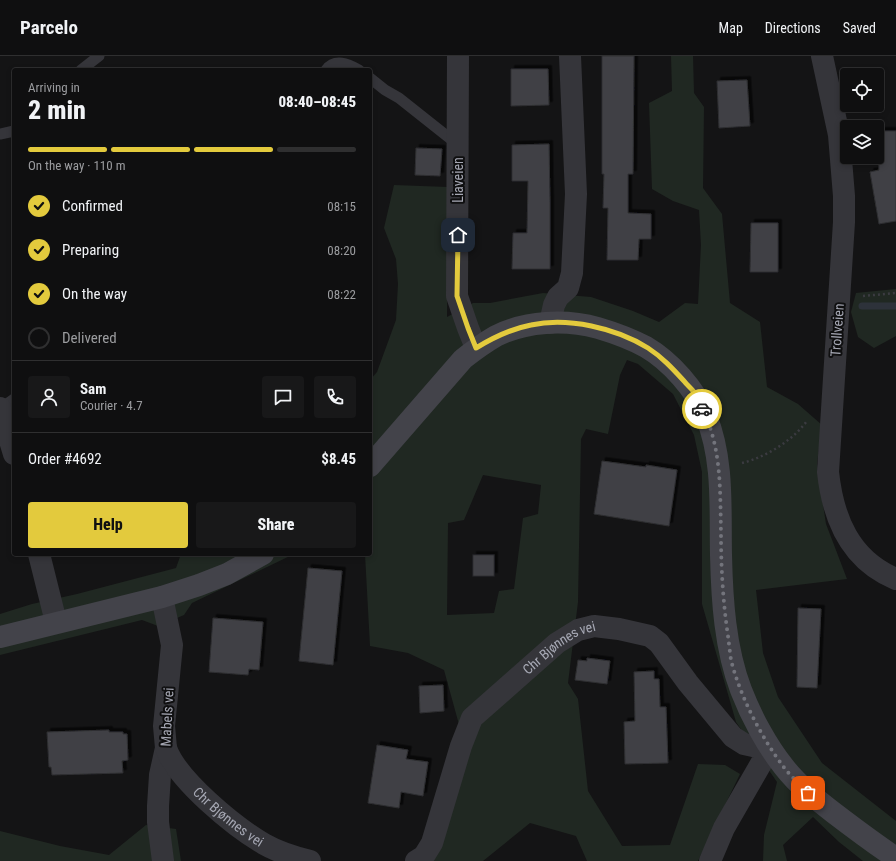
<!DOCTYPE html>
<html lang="en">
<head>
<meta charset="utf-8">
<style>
  body { margin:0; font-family:"Roboto Condensed",sans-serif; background:#181819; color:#f1f3f6; height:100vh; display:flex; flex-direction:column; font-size:15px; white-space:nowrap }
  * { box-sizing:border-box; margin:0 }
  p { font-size:13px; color:#9b9c9f }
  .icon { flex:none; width:22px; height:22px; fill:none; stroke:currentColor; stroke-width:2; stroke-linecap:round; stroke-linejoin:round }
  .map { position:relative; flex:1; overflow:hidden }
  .details { position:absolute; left:12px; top:12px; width:360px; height:488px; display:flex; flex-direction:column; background:#0f0f10; border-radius:4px; box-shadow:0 2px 6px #0003,0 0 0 1px #2f2f30 }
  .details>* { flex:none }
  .fabs { position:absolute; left:840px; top:12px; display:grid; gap:8px }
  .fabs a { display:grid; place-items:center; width:44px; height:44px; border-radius:4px; background:#0f0f10; box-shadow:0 2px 6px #0003,0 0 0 1px #2f2f30; font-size:20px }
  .pin { position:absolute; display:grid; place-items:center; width:34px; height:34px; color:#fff; margin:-17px; border-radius:8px; box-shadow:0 2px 6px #0006 }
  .courier { position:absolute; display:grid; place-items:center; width:40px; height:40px; margin:-20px; border:3px solid #e3ca3d; border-radius:50%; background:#fff; color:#222; box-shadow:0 1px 5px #0007 }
  .overview em { font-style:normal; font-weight:800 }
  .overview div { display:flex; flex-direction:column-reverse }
  .overview { display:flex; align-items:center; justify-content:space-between; height:68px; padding:0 16px }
  h1 { font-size:26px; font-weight:800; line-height:30px }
  .bar { display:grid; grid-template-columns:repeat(4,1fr); gap:6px 4px; align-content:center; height:48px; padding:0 16px }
  .bar i { height:5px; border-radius:3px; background:#2f2f30 }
  .bar .selected { background:#e3ca3d }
  .bar p { grid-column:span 4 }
  .line { display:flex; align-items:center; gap:10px; padding:0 16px; border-top:1px solid #2f2f30 }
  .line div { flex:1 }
  .round { display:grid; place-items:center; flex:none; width:42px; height:42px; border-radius:4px; background:#181819 }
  ol { padding:0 16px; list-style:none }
  li { display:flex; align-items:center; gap:12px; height:44px }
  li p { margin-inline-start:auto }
  li .icon { padding:4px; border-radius:50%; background:#e3ca3d; color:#111; stroke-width:4 }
  li:last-child { color:#9b9c9f }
  li i { width:22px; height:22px; border:2px solid #2f2f30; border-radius:50% }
  .action { display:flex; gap:8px; margin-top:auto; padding:8px 16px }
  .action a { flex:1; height:46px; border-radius:4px; background:#e3ca3d; color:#111; font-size:16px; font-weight:800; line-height:46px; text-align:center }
  .action a+a { background:#181819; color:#f1f3f6 }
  header { display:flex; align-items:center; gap:24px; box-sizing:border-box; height:56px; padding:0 20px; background:#0f0f10; border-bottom:1px solid #2f2f30 }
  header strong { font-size:19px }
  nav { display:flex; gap:22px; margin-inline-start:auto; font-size:14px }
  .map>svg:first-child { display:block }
</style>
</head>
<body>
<header>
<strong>Parcelo</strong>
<nav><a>Map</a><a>Directions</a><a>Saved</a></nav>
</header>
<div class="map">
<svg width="896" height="805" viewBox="0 0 896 805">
  <defs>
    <filter id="shadow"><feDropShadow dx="3.5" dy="-3.5" stdDeviation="0" flood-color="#0009"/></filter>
  </defs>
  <rect width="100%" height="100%" fill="#141415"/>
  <g fill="#202822" fill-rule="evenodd">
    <path d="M671,0H693L694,37L704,51L703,132L722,158L730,247L760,266L767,331L798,348L822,369L817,408L826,468L847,523L756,534L763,597L778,641L822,707L896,765V805H863L839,786L813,761L783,789L787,805H763L764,779L777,726L736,666L702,548V416L694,379L673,338L638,308L627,304L620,319L608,378L586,373L581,383L578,546L568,627L578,643L588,735L622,790L670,789L698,708L725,709L740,718L698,805H587L576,780L530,767L483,805H424L466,694L444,614L408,597L370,590L365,498H370V324L377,316L396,264L398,228L396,203L384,172L394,129L448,131L447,261L473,247H490L543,237L591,241L633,255L659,266L685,247L698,248L701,189L699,154L673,145L652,133L649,47L672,35ZM483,419L541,429L538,458L523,462L514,533L499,535L494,557L447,559L448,467L464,464Z"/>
    <path d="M896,233V280L874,292L858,281L851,256L856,237Z"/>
    <path d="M181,498H294L192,547L184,559L158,570L142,564L0,599V558L32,548L77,538L176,512Z"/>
    <path d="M146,769L176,773L181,805H0V775L60,790L109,799Z"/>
  </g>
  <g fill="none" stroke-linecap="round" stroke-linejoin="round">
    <path stroke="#2d323a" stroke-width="7" d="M862,250H896"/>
  </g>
  <g fill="#404145" stroke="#2e2e31" filter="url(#shadow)">
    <path d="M602,0H634L633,118H628V157L651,158V183H639L638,204H607L608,152H603L604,118H602Z"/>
    <path d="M511,13H548L549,49L511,50Z"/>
    <path d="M747,24L750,70L719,72L717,25Z"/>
    <path d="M878,75H896V165L879,168L870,116L879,114Z"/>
    <path d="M549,88L550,146V213H512L513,177H527L528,125H512V89Z"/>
    <path d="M416,92L442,93L440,120L415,119Z"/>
    <path d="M751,167H778V216H750Z"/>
    <path d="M602,405L646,411V409L677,414L669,470L594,458Z"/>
    <rect x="473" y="499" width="21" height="21"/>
    <path d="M308,512L342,515L333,609L299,605Z"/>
    <path d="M798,552L821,553L817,632L797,631Z"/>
    <path d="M213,562L263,566L259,614L249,613L248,619L209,616Z"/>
    <path d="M587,602L610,605L607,628L575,624L578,604L587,605Z"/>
    <path d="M654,615V623H659L660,651H666L668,707L625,708L624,666L635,665L634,616Z"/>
    <path d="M443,629L444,655L420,657L419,630Z"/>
    <path d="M109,674V676H123V678H127L128,704L122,705L123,717L52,719L51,711H49L47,676Z"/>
    <path d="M377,689L408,694L406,703L428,706L423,740L401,736L399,752L368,747Z"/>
  </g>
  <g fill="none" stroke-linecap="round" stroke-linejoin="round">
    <g stroke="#3b3b41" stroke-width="2.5" stroke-dasharray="2 3" stroke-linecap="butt">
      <path d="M863,240L896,237"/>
      <path d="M742,407C766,401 792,385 807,365"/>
    </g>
    <g stroke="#35353a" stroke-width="11">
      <path d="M81,14L99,0"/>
      <path d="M326,14C335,2 348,8 359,14"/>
      <path d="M370,22L385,34L399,42L457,88"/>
      <path d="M0,78L14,75"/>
      <path d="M0,353L14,343"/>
    </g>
    <g stroke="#35353a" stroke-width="22">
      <path d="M458,0L457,240L468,272L476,292"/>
      <path d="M822,0L839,79L844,140V166L828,416C833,463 850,504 896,523"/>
      <path d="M550,267L554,249L558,241L568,232L572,217L576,138L570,0"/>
      <path d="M0,352L14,398"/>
      <path d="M39,498L56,566"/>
      <path d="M162,541L172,589L164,670L166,692L160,719L158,750V766L163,805"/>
      <path id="s1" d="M166,692C177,724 235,771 264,788C278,796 294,801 310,805"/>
      <path id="s2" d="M416,805L424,800L432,787L461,690L472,662L557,587L578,574L594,570L619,573L650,580L659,587L688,627L733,681L744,688L753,690L770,692L724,772L710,805"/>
    </g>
    <g stroke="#43434a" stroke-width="22">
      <path d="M370,410L463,303C473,295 484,287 496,280C526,265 565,263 598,272C615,277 631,283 646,291C670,305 696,334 706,360C724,404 720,453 721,499C722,544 725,592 741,634C751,660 767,690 784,711C798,729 816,743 834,757C855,773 875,788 896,802"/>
      <path d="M0,581L162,541L199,529L227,518L263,498"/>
    </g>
  </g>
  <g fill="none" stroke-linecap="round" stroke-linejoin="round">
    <path stroke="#73747c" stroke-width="4" stroke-dasharray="0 7.2" d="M702,353C722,390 720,437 721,478C721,512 723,546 728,580C729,588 730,597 731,604C740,640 761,681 783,710C790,720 800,728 808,737"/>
    <path stroke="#e3ca3d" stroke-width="5" d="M458,179L457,240L468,272L476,292C494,281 510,273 531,269C568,261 616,272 648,292C662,301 673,313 684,325C687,329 691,332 694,336C697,341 700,347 702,353"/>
  </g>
  <g text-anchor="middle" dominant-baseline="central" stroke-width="4" stroke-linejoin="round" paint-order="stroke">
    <g font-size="14" fill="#a6a8b4" stroke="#0f0f10">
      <text transform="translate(458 124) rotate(-90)">Liaveien</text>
      <text transform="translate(837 274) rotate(-86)">Trollveien</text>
      <text stroke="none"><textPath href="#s2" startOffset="269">Chr Bjønnes vei</textPath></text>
      <text transform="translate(167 661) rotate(-87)">Mabels vei</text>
      <text stroke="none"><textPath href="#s1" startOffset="94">Chr Bjønnes vei</textPath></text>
    </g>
  </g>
</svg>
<div class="fabs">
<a><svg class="icon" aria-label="locate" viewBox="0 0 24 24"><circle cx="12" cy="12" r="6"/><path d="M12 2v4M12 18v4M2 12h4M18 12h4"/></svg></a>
<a><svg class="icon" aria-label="layers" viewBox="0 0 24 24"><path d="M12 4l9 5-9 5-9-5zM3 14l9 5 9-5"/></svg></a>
</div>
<div class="pin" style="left:808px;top:737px;background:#ea580c"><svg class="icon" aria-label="bag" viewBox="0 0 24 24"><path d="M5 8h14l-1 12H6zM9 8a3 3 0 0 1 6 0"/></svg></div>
<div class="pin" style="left:458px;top:179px;background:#1f2937"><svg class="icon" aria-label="home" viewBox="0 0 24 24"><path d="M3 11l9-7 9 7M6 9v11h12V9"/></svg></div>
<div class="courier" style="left:702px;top:353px"><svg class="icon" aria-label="car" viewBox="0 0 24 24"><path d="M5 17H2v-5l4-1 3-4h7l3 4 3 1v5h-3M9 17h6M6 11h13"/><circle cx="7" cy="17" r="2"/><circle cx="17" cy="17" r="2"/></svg></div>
<section class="details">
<div class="overview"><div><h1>2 min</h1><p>Arriving in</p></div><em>08:40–08:45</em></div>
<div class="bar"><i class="selected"></i><i class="selected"></i><i class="selected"></i><i></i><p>On the way · 110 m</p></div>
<ol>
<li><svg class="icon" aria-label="check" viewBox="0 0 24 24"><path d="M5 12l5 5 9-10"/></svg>Confirmed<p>08:15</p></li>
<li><svg class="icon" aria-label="check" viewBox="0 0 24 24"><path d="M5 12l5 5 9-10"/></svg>Preparing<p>08:20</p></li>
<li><svg class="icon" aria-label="check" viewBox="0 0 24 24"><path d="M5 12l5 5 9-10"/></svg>On the way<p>08:22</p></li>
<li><i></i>Delivered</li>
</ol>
<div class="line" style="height:72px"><a class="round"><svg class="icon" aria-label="person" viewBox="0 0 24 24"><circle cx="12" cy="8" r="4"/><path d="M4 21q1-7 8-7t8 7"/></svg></a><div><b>Sam</b><p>Courier · 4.7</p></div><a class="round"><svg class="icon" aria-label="chat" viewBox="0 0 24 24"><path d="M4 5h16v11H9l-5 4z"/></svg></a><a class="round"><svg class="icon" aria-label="phone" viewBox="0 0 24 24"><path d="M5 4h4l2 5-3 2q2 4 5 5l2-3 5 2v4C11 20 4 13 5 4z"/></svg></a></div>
<div class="line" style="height:52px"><div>Order #4692</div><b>$8.45</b></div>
<div class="action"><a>Help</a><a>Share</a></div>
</section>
</div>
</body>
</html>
